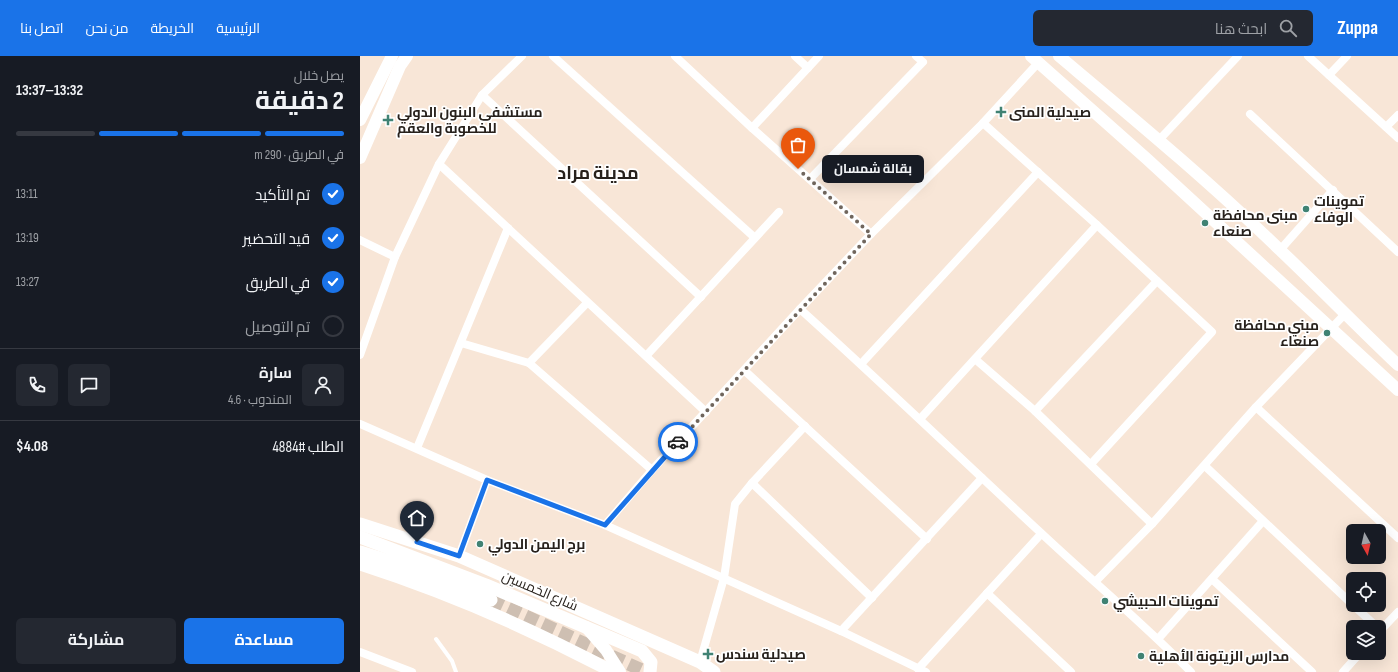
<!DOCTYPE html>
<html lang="ar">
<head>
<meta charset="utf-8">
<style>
  body { margin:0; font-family:"Sofia Sans Condensed",Cairo,sans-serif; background:#242831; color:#f1f3f6; direction:rtl; height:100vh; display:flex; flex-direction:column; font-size:15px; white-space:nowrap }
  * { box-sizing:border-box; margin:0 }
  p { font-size:13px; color:#9ea1a6 }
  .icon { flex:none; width:22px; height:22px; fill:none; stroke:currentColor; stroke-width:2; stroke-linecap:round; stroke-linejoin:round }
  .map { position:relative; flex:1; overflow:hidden; direction:ltr }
  .side { display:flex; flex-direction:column; background:#171b24; width:360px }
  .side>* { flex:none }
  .needle { width:26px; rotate:172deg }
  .controls { position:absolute; left:986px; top:468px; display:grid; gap:8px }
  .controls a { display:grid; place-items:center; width:40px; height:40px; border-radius:6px; background:#171b24; box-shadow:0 4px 16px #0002; font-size:20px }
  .pin { position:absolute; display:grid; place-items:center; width:34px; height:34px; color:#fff; margin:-41px -17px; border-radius:50% 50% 50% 0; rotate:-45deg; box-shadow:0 0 4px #0007 }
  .pin .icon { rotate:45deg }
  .courier { position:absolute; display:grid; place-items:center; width:40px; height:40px; margin:-20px; border:3px solid #1a73e8; border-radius:50%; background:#fff; color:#222; box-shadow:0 1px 5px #0007 }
  .bubble { position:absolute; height:28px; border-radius:6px; background:#171b24; box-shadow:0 4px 16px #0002; font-size:13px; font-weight:700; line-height:28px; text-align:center; direction:rtl }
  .overview em { font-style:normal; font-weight:700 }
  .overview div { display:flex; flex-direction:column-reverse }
  .overview { display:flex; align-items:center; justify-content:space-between; height:68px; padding:0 16px }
  h1 { font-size:26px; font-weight:700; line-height:30px }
  .bar { display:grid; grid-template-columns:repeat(4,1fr); gap:6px 4px; align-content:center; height:48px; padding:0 16px }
  .bar i { height:5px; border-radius:3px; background:#363941 }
  .bar .current { background:#1a73e8 }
  .bar p { grid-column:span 4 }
  .line { display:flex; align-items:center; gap:10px; padding:0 16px; border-top:1px solid #363941 }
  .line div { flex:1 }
  .round { display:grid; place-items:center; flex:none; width:42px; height:42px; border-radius:6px; background:#242831 }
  ol { padding:0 16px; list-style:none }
  li { display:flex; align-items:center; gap:12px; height:44px }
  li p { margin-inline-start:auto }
  li .icon { padding:4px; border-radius:50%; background:#1a73e8; color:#fff; stroke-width:4 }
  li:last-child { color:#9ea1a6 }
  li i { width:22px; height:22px; border:2px solid #363941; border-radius:50% }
  .cta { display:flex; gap:8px; margin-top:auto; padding:8px 16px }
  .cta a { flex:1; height:46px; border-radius:6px; background:#1a73e8; color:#fff; font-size:16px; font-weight:700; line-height:46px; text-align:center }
  .cta a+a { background:#242831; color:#f1f3f6 }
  header { display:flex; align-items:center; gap:24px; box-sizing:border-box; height:56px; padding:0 20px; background:#1a73e8; color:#fff }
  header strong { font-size:19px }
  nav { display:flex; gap:22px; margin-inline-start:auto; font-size:14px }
  .search { width:280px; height:36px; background:#242831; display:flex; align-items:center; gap:10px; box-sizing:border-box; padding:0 14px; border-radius:6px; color:#9ea1a6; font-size:15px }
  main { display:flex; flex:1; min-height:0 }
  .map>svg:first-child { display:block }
</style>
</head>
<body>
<header>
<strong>Zuppa</strong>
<div class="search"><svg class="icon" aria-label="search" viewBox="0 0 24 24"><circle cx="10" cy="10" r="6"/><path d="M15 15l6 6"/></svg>ابحث هنا</div>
<nav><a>الرئيسية</a><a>الخريطة</a><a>من نحن</a><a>اتصل بنا</a></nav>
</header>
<main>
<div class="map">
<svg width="1038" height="616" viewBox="0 0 1038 616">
  <rect width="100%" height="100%" fill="#f8e6d7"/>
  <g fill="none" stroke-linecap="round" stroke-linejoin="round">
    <path stroke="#cebfb2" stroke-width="13" stroke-dasharray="13 6" stroke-linecap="butt" d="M131,544L286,616"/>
    <path stroke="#fff" stroke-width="4" d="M76,583L92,605L96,616"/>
    <g stroke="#fff" stroke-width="8">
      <path d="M193,0L394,181"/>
      <path d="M315,0L392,72L511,178"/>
      <path d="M435,0L448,12"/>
      <path d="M948,0L1038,82"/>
      <path d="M969,19L987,0"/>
      <path d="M122,39L341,241"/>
      <path d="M890,58L1038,196"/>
      <path d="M623,67L737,169L852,276L731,408"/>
      <path d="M1026,71L1038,59"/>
      <path d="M392,72L459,0"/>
      <path d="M799,84L878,0"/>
      <path d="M79,108L346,356"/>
      <path d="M450,123L563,6L556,0"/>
      <path d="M0,184L35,201"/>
      <path d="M920,194L973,134"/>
      <path d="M440,253C521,326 600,402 680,476C730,523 783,567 831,616"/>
      <path d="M101,287L169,307L292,414"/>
      <path d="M0,299L35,201L79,108L122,39L162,0"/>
      <path d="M286,300L419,156"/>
      <path d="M615,303L675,355L792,468"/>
      <path d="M169,307L227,247"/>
      <path d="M501,308L678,116"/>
      <path d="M385,315L567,483"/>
      <path d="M896,351L1038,482"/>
      <path d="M675,355L797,225"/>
      <path d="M560,363L737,169"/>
      <path d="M0,368L127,424L245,469L481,575L566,616"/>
      <path d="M57,392L148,172"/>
      <path d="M845,410L993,549"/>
      <path d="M392,427L512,542"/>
      <path d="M245,469L292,414L440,253L511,178L623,67L678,7"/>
      <path d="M99,500L127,424"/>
      <path d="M852,523L952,616"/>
      <path d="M735,526L792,468L896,351L984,259"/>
      <path d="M627,537L711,616"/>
      <path d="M993,549L1017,571"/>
      <path d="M481,575L622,422"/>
      <path d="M1019,576L1038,556"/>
      <path d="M798,583L903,465"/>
      <path d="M0,596L52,616"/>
      <path d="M340,606L364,522L375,448L392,427L445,370"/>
      <path d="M558,613L681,478"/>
      <path d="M983,616L1000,597"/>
    </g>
    <g stroke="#fff" stroke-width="12">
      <path d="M671,0L787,103L1038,334"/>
      <path d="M699,0C774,63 850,126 920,194C960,232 998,271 1038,309"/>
      <path d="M0,64L32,0"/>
      <path d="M0,102L40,10L47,0"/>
      <path d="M226,571L246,594L260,616"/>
    </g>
    <g stroke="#fff" stroke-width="13">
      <path d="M0,468L99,500L340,606L354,616"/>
      <path d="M0,481L126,529L282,595L291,606L290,616"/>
      <path d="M0,496L35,507L131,544"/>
      <path d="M0,508C87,536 172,573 253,616"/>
    </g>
  </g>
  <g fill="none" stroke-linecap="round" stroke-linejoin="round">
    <path stroke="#70665d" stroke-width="4" stroke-dasharray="0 7.2" d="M318,386L511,178L438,113"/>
    <path stroke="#1a73e8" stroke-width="5" d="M57,486L99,500L127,424L245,469L318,386"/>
  </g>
  <g fill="#408273" stroke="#fff" stroke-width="1.5">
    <path d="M639 50h4v4h4v4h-4v4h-4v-4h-4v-4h4z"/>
    <path d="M26 58h4v4h4v4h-4v4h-4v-4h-4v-4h4z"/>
    <circle cx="946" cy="153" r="4"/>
    <circle cx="845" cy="167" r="4"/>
    <circle cx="967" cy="277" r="4"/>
    <circle cx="120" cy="488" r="4"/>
    <circle cx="745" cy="545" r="4"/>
    <path d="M346 592h4v4h4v4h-4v4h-4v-4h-4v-4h4z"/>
    <circle cx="781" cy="600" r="4"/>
  </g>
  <g text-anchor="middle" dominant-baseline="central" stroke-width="3.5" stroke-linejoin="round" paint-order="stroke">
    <g font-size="14" font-weight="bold" fill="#27211c" stroke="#fff" text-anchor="start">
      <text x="37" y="56">مستشفى البنون الدولي<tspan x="37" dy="16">للخصوبة والعقم</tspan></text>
      <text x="649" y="56">صيدلية المنى</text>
      <text x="954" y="145">تموينات<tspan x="954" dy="16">الوفاء</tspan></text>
      <text x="853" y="159">مبنى محافظة<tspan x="853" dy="16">صنعاء</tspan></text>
      <text x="959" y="269" text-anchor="end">مبني محافظة<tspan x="959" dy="16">صنعاء</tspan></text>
      <text x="128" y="488">برج اليمن الدولي</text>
      <text x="753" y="545">تموينات الحبيشي</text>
      <text x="356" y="598">صيدلية سندس</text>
      <text x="789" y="600">مدارس الزيتونة الأهلية</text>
    </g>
    <g font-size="14" fill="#27211c" stroke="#fff">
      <text transform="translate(180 535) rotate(23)">شارع الخمسين</text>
    </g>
    <g font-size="18" font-weight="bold" fill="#27211c" stroke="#fff">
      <text x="238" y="117">مدينة مراد</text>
    </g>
  </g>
</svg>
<div class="controls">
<a><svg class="needle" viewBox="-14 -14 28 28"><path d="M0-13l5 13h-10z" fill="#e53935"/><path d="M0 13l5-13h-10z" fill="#9ea1a6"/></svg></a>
<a><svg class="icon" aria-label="locate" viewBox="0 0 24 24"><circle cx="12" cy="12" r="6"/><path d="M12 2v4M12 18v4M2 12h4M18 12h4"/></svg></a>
<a><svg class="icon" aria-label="layers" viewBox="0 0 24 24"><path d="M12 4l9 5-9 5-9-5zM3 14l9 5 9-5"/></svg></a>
</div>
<div class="pin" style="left:438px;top:113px;background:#ea580c"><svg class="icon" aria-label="bag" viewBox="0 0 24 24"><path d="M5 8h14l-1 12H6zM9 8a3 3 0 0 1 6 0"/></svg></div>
<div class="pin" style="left:57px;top:486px;background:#1f2937"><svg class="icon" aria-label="home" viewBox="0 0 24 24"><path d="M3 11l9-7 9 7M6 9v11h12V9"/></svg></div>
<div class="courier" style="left:318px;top:386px"><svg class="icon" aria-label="car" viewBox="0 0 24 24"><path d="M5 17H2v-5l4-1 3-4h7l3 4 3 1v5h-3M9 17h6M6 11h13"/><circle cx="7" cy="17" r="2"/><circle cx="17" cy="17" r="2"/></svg></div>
<div class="bubble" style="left:462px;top:99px;width:102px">بقالة شمسان</div>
</div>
<section class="side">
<div class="overview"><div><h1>2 دقيقة</h1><p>يصل خلال</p></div><em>13:32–13:37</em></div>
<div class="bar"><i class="current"></i><i class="current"></i><i class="current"></i><i></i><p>في الطريق · 290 m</p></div>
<ol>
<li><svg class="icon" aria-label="check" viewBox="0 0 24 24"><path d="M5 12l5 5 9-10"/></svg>تم التأكيد<p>13:11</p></li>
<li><svg class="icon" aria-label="check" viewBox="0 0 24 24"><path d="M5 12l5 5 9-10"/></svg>قيد التحضير<p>13:19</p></li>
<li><svg class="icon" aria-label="check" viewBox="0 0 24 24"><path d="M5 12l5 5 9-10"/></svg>في الطريق<p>13:27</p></li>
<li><i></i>تم التوصيل</li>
</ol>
<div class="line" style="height:72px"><a class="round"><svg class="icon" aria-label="person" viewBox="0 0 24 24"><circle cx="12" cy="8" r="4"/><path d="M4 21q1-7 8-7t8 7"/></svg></a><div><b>سارة</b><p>المندوب · 4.6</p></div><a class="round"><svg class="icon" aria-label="chat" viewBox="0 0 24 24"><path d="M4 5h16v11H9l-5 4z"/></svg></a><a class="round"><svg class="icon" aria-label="phone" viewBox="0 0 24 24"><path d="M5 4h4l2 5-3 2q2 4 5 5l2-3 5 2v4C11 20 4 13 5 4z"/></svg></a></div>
<div class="line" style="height:52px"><div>الطلب #4884</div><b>$4.08</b></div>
<div class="cta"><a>مساعدة</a><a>مشاركة</a></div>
</section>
</main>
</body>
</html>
